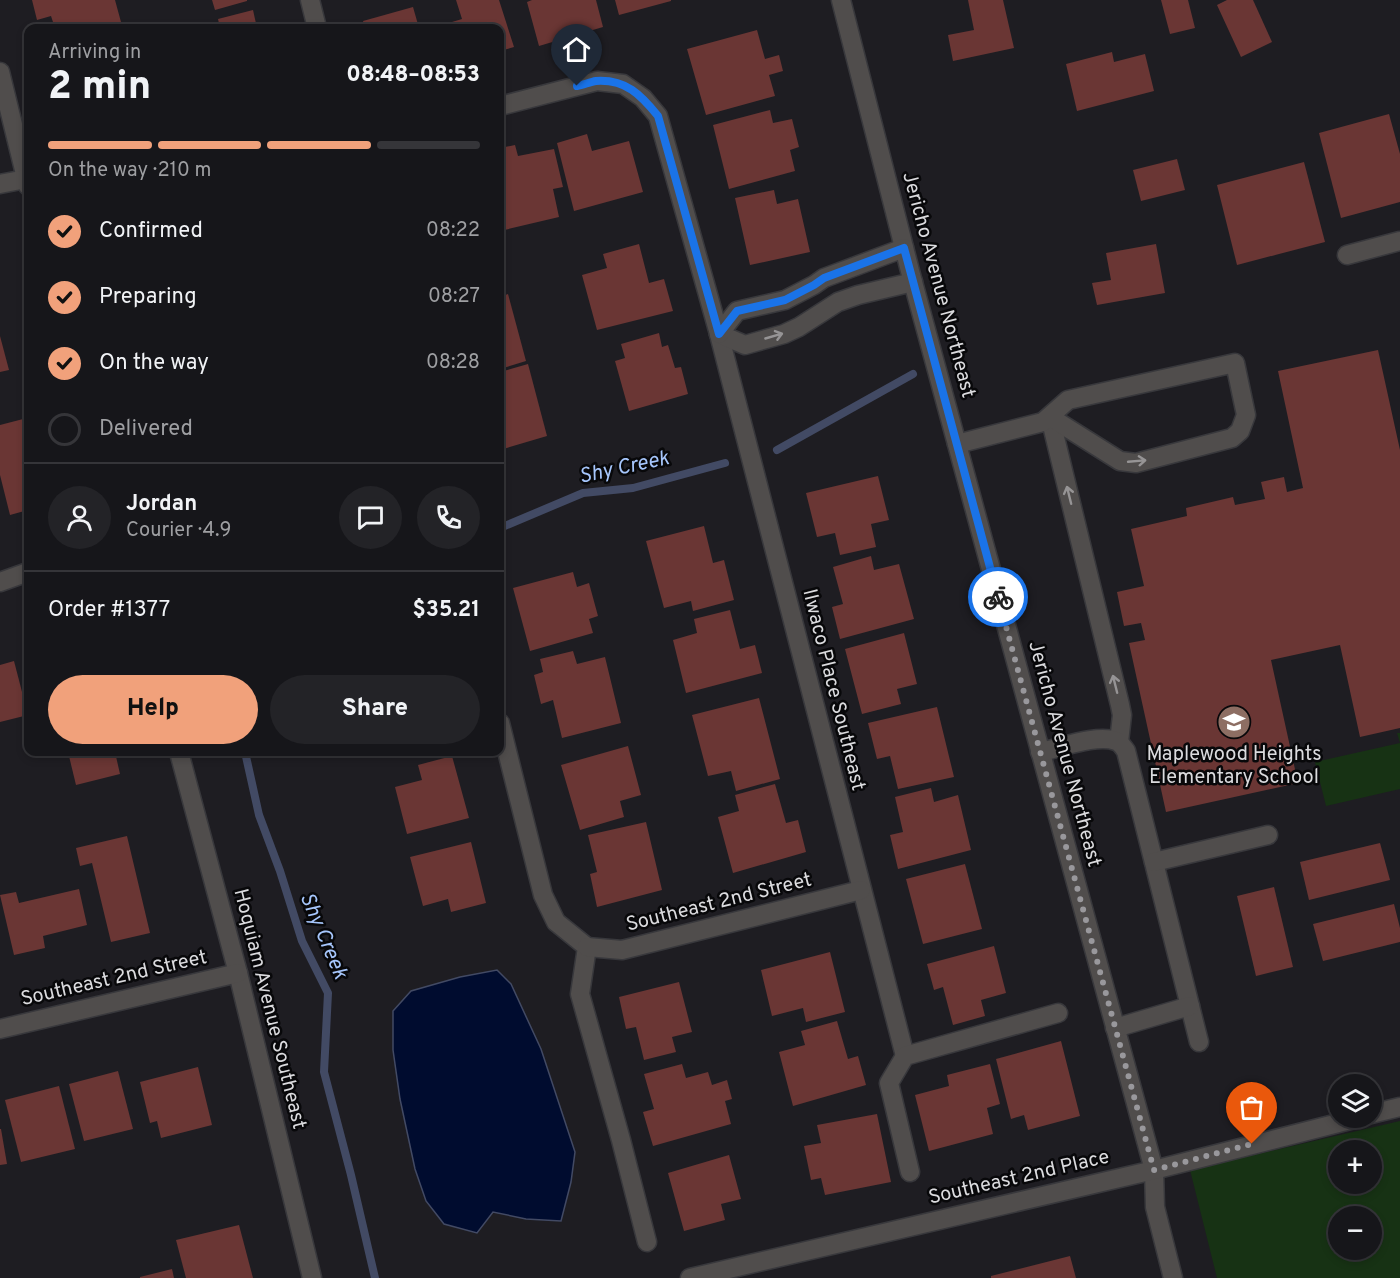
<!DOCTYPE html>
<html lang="en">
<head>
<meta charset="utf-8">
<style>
  body { margin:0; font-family:Overpass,sans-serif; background:#232327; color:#f1f3f6; height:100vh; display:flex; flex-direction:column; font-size:22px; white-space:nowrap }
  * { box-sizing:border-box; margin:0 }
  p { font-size:20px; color:#9e9fa2 }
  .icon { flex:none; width:33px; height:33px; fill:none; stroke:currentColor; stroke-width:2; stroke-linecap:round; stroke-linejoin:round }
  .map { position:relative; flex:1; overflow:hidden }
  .sheet { position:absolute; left:24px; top:24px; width:480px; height:732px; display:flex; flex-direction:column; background:#16161a; border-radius:12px; box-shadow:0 3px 9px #0003,0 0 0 2px #353539 }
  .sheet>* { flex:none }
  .tools { position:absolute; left:1328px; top:1074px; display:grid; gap:12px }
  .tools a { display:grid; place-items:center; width:54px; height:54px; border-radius:50%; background:#16161a; box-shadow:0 3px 9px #0003,0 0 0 2px #353539; font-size:30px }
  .pin { position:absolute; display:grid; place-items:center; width:51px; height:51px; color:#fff; margin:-62px -26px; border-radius:50% 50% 50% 0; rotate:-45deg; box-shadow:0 0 6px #0007 }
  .pin .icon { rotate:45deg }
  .courier { position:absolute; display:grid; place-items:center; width:60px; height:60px; margin:-30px; border:4px solid #1a73e8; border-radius:50%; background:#fff; color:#222; box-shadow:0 2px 8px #0007 }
  .head em { font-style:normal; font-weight:800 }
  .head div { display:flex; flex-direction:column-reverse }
  .head { display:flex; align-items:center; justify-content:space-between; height:102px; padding:0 24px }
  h1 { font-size:39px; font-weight:800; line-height:45px }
  .bar { display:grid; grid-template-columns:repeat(4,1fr); gap:9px 6px; align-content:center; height:72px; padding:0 24px }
  .bar i { height:8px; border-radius:4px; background:#353539 }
  .bar .on { background:#f1a17b }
  .bar p { grid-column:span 4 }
  .line { display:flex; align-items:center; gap:15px; padding:0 24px; border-top:2px solid #353539 }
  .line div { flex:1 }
  .round { display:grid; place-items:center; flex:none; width:63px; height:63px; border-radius:32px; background:#232327 }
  ol { padding:0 24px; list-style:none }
  li { display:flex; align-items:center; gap:18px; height:66px }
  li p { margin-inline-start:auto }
  li .icon { padding:6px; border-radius:50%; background:#f1a17b; color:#111; stroke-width:4 }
  li:last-child { color:#9e9fa2 }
  li i { width:33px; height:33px; border:3px solid #353539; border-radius:50% }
  .primary-button { display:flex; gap:12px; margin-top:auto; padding:12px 24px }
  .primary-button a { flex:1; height:69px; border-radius:36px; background:#f1a17b; color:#111; font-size:24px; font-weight:800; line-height:69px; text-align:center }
  .primary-button a+a { background:#232327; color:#f1f3f6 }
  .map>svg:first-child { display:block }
</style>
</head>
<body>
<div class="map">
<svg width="1400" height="1278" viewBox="0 0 1400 1278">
  <rect width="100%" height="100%" fill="#1e1d22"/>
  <g fill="#173214" fill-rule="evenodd">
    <path d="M1397,733H1400V789L1326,806L1315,762L1400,743Z"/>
    <path d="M1400,1121V1278H1217L1190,1170ZM1338,1150H1371V1184H1338ZM1338,1216H1371V1250H1338Z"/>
  </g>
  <path fill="#000c2f" stroke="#424a64" stroke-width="1.5" d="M497,970L511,984L541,1049L575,1152L571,1182L561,1221L526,1219L493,1212L477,1233L444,1224L426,1201L415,1169L400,1099L393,1050V1011L411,991L460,977Z"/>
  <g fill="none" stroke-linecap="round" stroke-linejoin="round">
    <g stroke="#424a64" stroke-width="8">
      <path d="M777,450L913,374"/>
      <path d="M500,528L583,493L633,488L725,463"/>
      <path d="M245,752L259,815L280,871L302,941L328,993L324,1072L351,1175L375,1278"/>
    </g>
  </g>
  <g fill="#6a3634">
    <path d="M32,0H115L121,22L96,28H55L51,16L37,20Z"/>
    <path d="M212,0H247V1L215,10Z"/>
    <path d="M456,0H499L514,47L500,51V28H443L442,25L462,19Z"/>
    <path d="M532,0H596L603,27L539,46L527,2Z"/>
    <path d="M615,0H671V1L619,15Z"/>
    <path d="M968,0H1003L1014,48L953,61L948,35L974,30Z"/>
    <path d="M1161,0H1188L1195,28L1170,34Z"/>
    <path d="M1227,0H1253L1272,42L1241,57L1217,5Z"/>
    <path d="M413,7L419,28H365L363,21Z"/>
    <path d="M253,10L257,28H220L218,19Z"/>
    <path d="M757,30L765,59L779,55L783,71L769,75L775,96L706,115L687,49Z"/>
    <path d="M1112,52L1114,62L1145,54L1154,91L1077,111L1066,64Z"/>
    <path d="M770,110L773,123L792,119L799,147L790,150L795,171L729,189L713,125Z"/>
    <path d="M1389,114L1400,154V202L1341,218L1319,133Z"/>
    <path d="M587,134L592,151L629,141L643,192L574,211L557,143Z"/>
    <path d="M515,145L518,156L554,149L563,187L553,189L559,217L500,231V148Z"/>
    <path d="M1177,159L1185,190L1141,201L1133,170Z"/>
    <path d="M1304,162L1325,242L1237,265L1217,185Z"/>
    <path d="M774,190L777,204L798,199L810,252L750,265L735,198Z"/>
    <path d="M639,244L649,283L664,279L673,311L597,330L582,275L607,268L603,254Z"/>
    <path d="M1156,244L1165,293L1097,305L1092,283L1111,280L1106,253Z"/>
    <path d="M508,294L526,361L500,369V297Z"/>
    <path d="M659,333L662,347L668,345L675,368L681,367L688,394L629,411L615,361L625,358L621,344Z"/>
    <path d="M0,336L9,370L0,372Z"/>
    <path d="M1378,350L1400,450V728L1360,737L1340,645L1271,660L1298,783L1166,812L1129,643L1145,640L1141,623L1124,626L1117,592L1144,586L1131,529L1187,516L1186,508L1233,497L1235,505L1265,499L1261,482L1284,477L1287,492L1303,488L1278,371Z"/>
    <path d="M528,364L547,436L500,450V372Z"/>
    <path d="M27,418L28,423V510L10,515L0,475V425Z"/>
    <path d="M878,476L889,520L871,524L876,547L840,555L835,533L817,537L806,493Z"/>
    <path d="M704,526L713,563L724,560L734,600L693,611L691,601L664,608L646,541Z"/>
    <path d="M871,556L874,570L899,564L914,619L840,639L832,607L843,604L833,567Z"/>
    <path d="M573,572L577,587L589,583L598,616L589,619L593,633L530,651L513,588Z"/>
    <path d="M730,610L740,649L755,645L762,673L686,693L673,640L697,633L694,619Z"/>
    <path d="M904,633L917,684L897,689L901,704L862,714L845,649Z"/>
    <path d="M573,651L577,664L605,657L621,723L562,738L553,700L541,704L534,675L543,672L540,659Z"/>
    <path d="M14,661L28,715L0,722V665Z"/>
    <path d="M759,698L780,779L736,791L731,771L708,776L692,715Z"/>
    <path d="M937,707L954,777L898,789L890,756L877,759L868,723Z"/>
    <path d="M628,746L641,795L620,801L624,817L580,830L561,765Z"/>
    <path d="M68,752H115L120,774L76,785Z"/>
    <path d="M386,752H406L388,757Z"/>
    <path d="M452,756L469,818L407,834L395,787L422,780L418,765Z"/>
    <path d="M775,784L786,823L798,820L806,852L733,873L718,817L739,811L735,795Z"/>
    <path d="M931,788L934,802L958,795L971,850L898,869L890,835L903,832L895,797Z"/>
    <path d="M646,822L662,890L597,907L590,874L597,872L588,835Z"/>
    <path d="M127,836L150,933L111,942L92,863L80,866L76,848Z"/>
    <path d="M471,842L486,903L451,912L448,899L423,906L410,857Z"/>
    <path d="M1380,843L1390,880L1309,900L1300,862Z"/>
    <path d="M965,864L982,929L923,944L906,879Z"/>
    <path d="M1274,887L1293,967L1256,976L1237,896Z"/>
    <path d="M79,889L87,925L43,936L45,948L14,955L0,895L16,892L19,903Z"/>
    <path d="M1394,904L1400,928V942L1323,961L1313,924Z"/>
    <path d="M994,946L1006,993L981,1000L985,1016L953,1025L943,987L934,990L927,964Z"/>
    <path d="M830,952L845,1012L806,1022L803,1008L772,1016L761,970Z"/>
    <path d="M679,982L692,1032L672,1037L676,1052L644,1060L636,1027L626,1029L619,997Z"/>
    <path d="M837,1021L848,1059L858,1056L866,1085L793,1106L779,1052L805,1045L801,1031Z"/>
    <path d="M1061,1041L1080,1116L1028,1130L1024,1115L1011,1119L996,1059Z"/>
    <path d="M682,1064L686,1078L708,1072L712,1085L727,1080L732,1099L725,1101L731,1124L653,1146L643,1112L654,1109L644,1074Z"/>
    <path d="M990,1064L1000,1104L987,1108L993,1134L929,1151L915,1095L949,1086L947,1075Z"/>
    <path d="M198,1067L212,1125L161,1138L157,1121L150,1123L140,1082Z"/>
    <path d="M118,1071L133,1129L84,1141L69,1084Z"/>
    <path d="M59,1086L75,1149L21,1162L5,1100Z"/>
    <path d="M877,1114L891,1182L825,1195L821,1178L811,1180L804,1146L821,1143L817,1125Z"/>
    <path d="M0,1129H1L7,1164L0,1165Z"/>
    <path d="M729,1155L741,1199L721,1204L725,1220L684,1231L668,1173Z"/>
    <path d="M239,1225L253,1278H186L176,1240Z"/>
    <path d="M1070,1256L1076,1278H991V1276Z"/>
    <path d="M172,1269L174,1278H140V1277Z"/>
  </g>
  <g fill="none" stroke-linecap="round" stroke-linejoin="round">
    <defs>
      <g id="minor">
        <path d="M310,0L317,28"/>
        <path d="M841,0L910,271L1154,1170L1155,1207L1173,1278"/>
        <path d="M0,72L28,186"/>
        <path d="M500,106L597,81L623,84L643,98L658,116L719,334L905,1056"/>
        <path d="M0,184L26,179"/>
        <path d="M1347,255L1400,241"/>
        <path d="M719,334L745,345L784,334L799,327L838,302L858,295L913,282"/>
        <path d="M719,334L737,311L785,300L814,285L824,278L904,248"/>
        <path d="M1050,417L1120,705L1122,715L1119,742"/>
        <path d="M957,444L1043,422L1068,400L1235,363L1246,415L1240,431L1232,438L1136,463L1120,461L1050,417"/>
        <path d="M0,582L28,572"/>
        <path d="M500,723L543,895L556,922L587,947L580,994L621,1140L647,1242"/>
        <path d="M179,752L238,973L312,1278"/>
        <path d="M1040,752C1061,748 1096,734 1116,741C1121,743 1123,747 1126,751L1199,1042"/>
        <path d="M1154,862L1268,835"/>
        <path d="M587,947L622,950L861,890"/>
        <path d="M1115,1028L1190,1006"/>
        <path d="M0,1029L238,973"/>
        <path d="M1371,1114L1400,1107"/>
        <path d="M910,1172L889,1083L905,1056L1058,1013"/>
        <path d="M690,1278L1154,1170L1358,1118"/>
      </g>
    </defs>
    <use href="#minor" stroke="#38383c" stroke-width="21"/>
    <use href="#minor" stroke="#504d4c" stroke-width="18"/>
  </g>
  <defs><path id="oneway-shaft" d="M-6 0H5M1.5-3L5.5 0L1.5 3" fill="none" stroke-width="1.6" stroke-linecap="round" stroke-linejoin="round" transform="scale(1.5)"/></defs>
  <g stroke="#969495">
    <use href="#oneway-shaft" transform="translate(774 336) rotate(-16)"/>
    <use href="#oneway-shaft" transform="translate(1137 461) rotate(-5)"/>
    <use href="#oneway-shaft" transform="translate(1069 495) rotate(-104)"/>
    <use href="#oneway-shaft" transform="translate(1115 684) rotate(-104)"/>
  </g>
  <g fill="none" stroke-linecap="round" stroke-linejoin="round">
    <path stroke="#99989c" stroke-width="6" stroke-dasharray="0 10.8" d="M998,597L1154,1170L1252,1144"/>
    <path stroke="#1a73e8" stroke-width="8" d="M577,86C583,85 590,82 596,81C626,79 641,95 658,116L719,334L737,311L785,300L814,285L824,278L904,248L998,597"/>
  </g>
  <defs>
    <symbol id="school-disc" viewBox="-11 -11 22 22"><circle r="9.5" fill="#8d6e63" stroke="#08080a"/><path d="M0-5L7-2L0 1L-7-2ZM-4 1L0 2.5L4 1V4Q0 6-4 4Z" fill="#fff"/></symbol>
  </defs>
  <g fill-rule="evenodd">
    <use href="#school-disc" x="1215" y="703" width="38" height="38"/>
  </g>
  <g text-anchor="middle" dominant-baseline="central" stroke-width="5" stroke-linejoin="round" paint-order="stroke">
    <g font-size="20" fill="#dbdbde" stroke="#08080a">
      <text transform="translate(938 285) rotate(75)">Jericho Avenue Northeast</text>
      <text transform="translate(833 690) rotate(76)">Ilwaco Place Southeast</text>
      <text transform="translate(1064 754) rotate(75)">Jericho Avenue Northeast</text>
      <text transform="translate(719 903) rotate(-14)">Southeast 2nd Street</text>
      <text transform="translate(114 979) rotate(-13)">Southeast 2nd Street</text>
      <text transform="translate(269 1009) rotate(76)">Hoquiam Avenue Southeast</text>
      <text transform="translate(1019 1178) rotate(-13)">Southeast 2nd Place</text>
    </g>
    <g font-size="20" fill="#dbdbde" stroke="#08080a">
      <text x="1234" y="755">Maplewood Heights<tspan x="1234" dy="23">Elementary School</tspan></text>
    </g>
    <g font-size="21" font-style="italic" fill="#a6c6fc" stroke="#08080a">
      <text transform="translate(624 468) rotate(-12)">Shy Creek</text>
      <text transform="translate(323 936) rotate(67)">Shy Creek</text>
    </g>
  </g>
</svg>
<div class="tools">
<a><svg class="icon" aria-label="layers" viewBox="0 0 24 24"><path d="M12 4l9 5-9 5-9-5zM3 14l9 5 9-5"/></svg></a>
<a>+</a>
<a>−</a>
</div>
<div class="pin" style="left:1252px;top:1144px;background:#ea580c"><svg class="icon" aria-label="bag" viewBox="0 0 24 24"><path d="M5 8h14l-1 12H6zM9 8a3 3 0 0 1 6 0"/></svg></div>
<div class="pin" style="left:577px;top:86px;background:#1f2937"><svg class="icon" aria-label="home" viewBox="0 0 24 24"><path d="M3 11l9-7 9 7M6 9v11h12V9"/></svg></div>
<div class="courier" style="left:998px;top:597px"><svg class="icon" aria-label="bike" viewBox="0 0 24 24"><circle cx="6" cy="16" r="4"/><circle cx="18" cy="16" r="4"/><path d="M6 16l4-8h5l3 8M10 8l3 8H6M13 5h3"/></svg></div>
<section class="sheet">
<div class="head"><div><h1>2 min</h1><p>Arriving in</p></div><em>08:48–08:53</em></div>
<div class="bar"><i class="on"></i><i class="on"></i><i class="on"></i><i></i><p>On the way · 210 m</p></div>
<ol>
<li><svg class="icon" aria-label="check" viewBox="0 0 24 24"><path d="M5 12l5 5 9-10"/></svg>Confirmed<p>08:22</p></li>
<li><svg class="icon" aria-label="check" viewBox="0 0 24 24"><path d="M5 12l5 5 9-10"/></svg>Preparing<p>08:27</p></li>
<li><svg class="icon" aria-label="check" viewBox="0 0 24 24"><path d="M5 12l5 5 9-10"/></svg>On the way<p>08:28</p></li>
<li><i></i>Delivered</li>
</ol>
<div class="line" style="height:108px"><a class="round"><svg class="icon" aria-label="person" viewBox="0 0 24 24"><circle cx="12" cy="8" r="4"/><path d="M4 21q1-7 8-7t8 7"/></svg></a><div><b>Jordan</b><p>Courier · 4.9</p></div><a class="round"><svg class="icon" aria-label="chat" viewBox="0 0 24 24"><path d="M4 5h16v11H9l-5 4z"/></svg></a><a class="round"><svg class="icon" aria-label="phone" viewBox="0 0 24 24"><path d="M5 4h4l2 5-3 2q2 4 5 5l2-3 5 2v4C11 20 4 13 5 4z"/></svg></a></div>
<div class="line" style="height:78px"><div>Order #1377</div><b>$35.21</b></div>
<div class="primary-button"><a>Help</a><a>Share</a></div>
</section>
</div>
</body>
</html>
